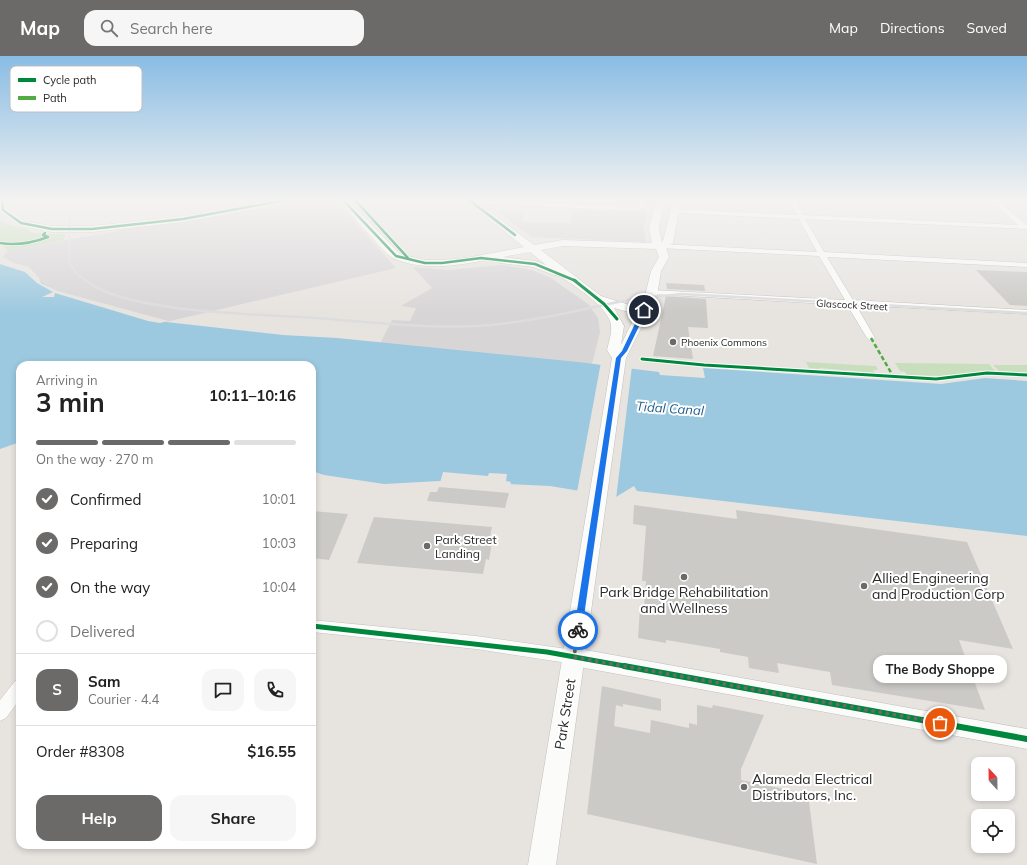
<!DOCTYPE html>
<html lang="en">
<head>
<meta charset="utf-8">
<style>
  body { margin:0; font-family:Mulish,sans-serif; background:#f6f6f6; color:#222; height:100vh; display:flex; flex-direction:column; font-size:15px; white-space:nowrap }
  * { box-sizing:border-box; margin:0 }
  p { font-size:13px; color:#767676 }
  .icon { flex:none; width:22px; height:22px; fill:none; stroke:currentColor; stroke-width:2; stroke-linecap:round; stroke-linejoin:round }
  .map { position:relative; flex:1; overflow:hidden }
  .sheet { position:absolute; left:16px; top:305px; width:300px; height:488px; display:flex; flex-direction:column; background:#fff; border-radius:12px; box-shadow:0 2px 6px #0003 }
  .sheet>* { flex:none }
  .needle { width:26px; rotate:338deg }
  .buttons { position:absolute; left:971px; top:701px; display:grid; gap:8px }
  .buttons a { display:grid; place-items:center; width:44px; height:44px; border-radius:8px; background:#fff; box-shadow:0 2px 6px #0003; font-size:20px }
  .pin { position:absolute; display:grid; place-items:center; width:34px; height:34px; color:#fff; margin:-17px; border:2px solid #fff; border-radius:50%; box-shadow:0 1px 4px #0007 }
  .courier { position:absolute; display:grid; place-items:center; width:40px; height:40px; margin:-20px; border:3px solid #1a73e8; border-radius:50%; background:#fff; color:#222; box-shadow:0 1px 5px #0007 }
  .bubble { position:absolute; height:28px; border-radius:12px; background:#fff; box-shadow:0 2px 6px #0003; font-size:13px; font-weight:700; line-height:28px; text-align:center }
  .head em { font-style:normal; font-weight:700 }
  .head div { display:flex; flex-direction:column-reverse }
  .head { display:flex; align-items:center; justify-content:space-between; height:68px; padding:0 20px }
  h1 { font-size:26px; font-weight:700; line-height:30px }
  .bar { display:grid; grid-template-columns:repeat(4,1fr); gap:6px 4px; align-content:center; height:48px; padding:0 20px }
  .bar i { height:5px; border-radius:3px; background:#e0e0e0 }
  .bar .active { background:#6c6a69 }
  .bar p { grid-column:span 4 }
  .line { display:flex; align-items:center; gap:10px; padding:0 20px; border-top:1px solid #e0e0e0 }
  .line div { flex:1 }
  .round { display:grid; place-items:center; flex:none; width:42px; height:42px; border-radius:12px; background:#f6f6f6 }
  ol { padding:0 20px; list-style:none }
  li { display:flex; align-items:center; gap:12px; height:44px }
  li p { margin-inline-start:auto }
  li .icon { padding:4px; border-radius:50%; background:#6c6a69; color:#fff; stroke-width:4 }
  li:last-child { color:#767676 }
  li i { width:22px; height:22px; border:2px solid #e0e0e0; border-radius:50% }
  .cta { display:flex; gap:8px; margin-top:auto; padding:8px 20px }
  .cta a { flex:1; height:46px; border-radius:12px; background:#6c6a69; color:#fff; font-size:16px; font-weight:700; line-height:46px; text-align:center }
  .cta a+a { background:#f6f6f6; color:#222 }
  header { display:flex; align-items:center; gap:24px; box-sizing:border-box; height:56px; padding:0 20px; background:#6c6a69; color:#fff }
  header strong { font-size:19px }
  nav { display:flex; gap:22px; margin-inline-start:auto; font-size:14px }
  .search { width:280px; height:36px; background:#f6f6f6; display:flex; align-items:center; gap:10px; box-sizing:border-box; padding:0 14px; border-radius:12px; color:#767676; font-size:15px }
  .map>svg:first-child { display:block }
</style>
</head>
<body>
<header>
<strong>Map</strong>
<div class="search"><svg class="icon" aria-label="search" viewBox="0 0 24 24"><circle cx="10" cy="10" r="6"/><path d="M15 15l6 6"/></svg>Search here</div>
<nav><a>Map</a><a>Directions</a><a>Saved</a></nav>
</header>
<div class="map">
<svg width="1027" height="809" viewBox="0 0 1027 809">
  <rect width="100%" height="100%" fill="#e7e4e0"/>
  <g fill="#d8d5d7">
    <path d="M212,144H255L214,151Z"/>
    <path d="M314,144H335L396,212L166,266L58,235L41,227L0,202L6,195L129,173Z"/>
    <path d="M572,154L647,156L643,170L646,186L532,181L497,155L524,156L522,166L570,167Z"/>
    <path d="M503,209L532,214L551,222L588,248L598,262L600,276L592,308L380,288L392,264L410,265L416,252L401,250L432,232L413,211L449,214Z"/>
  </g>
  <g fill="#c8debd">
    <path d="M0,164L8,168L30,174L29,176L46,178H65L64,184L6,195L0,190Z"/>
    <path d="M806,306L876,310L878,314H873L875,317L819,312L820,313L809,312Z"/>
    <path d="M895,307L989,308L995,315L940,320L907,319L905,316L900,315Z"/>
    <path d="M993,309H1027V317L999,315Z"/>
  </g>
  <path fill="#9cc9df" d="M0,202C21,211 37,226 58,235L166,266L283,279L337,282L578,306L659,316L660,319L705,322L703,312L941,328L985,322L1027,325V480L637,435L634,430L616,441L550,430L440,425L384,428L324,419L312,415V309H20V386L0,393Z"/>
  <g fill="#e7e4e0">
    <path d="M0,188L8,194L3,201L14,207L29,211L39,222L41,227L58,235L168,265L160,267L148,265L55,237L54,241H42L53,236L37,227L25,216L0,208Z"/>
    <path d="M601,306L632,310L616,443L577,436Z"/>
    <path d="M443,416L488,420L489,417L507,418L506,425L511,426L510,430L440,427Z"/>
  </g>
  <g fill="#cccac7">
    <path d="M976,214L1027,216V250L1010,249Z"/>
    <path d="M666,227L704,229L705,235L667,233Z"/>
    <path d="M666,240L706,243L708,272L688,271L693,303L653,300Z"/>
    <path d="M439,431L509,437L505,452L427,445L430,436H437Z"/>
    <path d="M634,449L737,463L736,454L967,486L1013,593L959,584L985,654L832,629L830,616L777,607L779,617L749,612L748,601L720,596V593L666,584V587L638,582L640,552H644L646,525H642L646,470L633,468Z"/>
    <path d="M312,455L348,458L329,504L312,502Z"/>
    <path d="M374,461L492,471L489,486H492L489,504L486,503L483,518L357,507Z"/>
    <path d="M602,630L661,643V655L623,648V651L616,649L614,670L650,677L651,664L689,672V667L697,669V649L712,652L713,649L764,659L741,713V724L808,738L817,808L587,758Z"/>
  </g>
  <g fill="none" stroke-linecap="round" stroke-linejoin="round">
    <defs>
      <g id="minor">
        <path d="M472,144L635,151L639,150L638,144H644L645,151L635,155L470,147V145Z"/>
        <path d="M789,144H795L803,159L1018,169L990,144H997L1027,169V173L805,163L824,196L1027,207V211L827,201L853,244L1027,254V258L856,249L875,282L871,285L867,282L847,249L651,238L647,236L651,234L845,244L819,200L660,192L657,190L660,188L817,196L799,163L675,157L672,155L675,153L797,159Z"/>
        <path d="M312,564L476,580L574,594L579,596L581,601L579,606L574,608L476,593L312,576Z"/>
        <path d="M20,623V643L6,662L0,665V644L15,625Z"/>
      </g>
      <path id="tertiary" d="M574,592L1027,673V693L574,610L567,607L565,601L567,595Z"/>
      <g id="secondary">
        <path d="M0,144H6L7,153L24,165L52,170H92L183,160L272,144H290L286,147L183,166L92,176H52L21,170L0,156Z"/>
        <path d="M339,144H348L400,198L425,204H442L466,202L524,191L465,144H475L534,189L563,184L652,187L649,173L656,144H664L659,173L662,186L663,185L673,144H681L673,187L666,191L669,201L661,215L657,240L626,302L556,809H528L612,302L607,294C609,286 612,277 611,269C609,251 574,230 560,220L554,219L533,211L501,207L497,206V202C465,208 425,217 393,202C387,200 345,152 339,144ZM563,190L656,193L659,201L651,215L645,240L639,252L601,240L541,194ZM530,196L546,209L535,205L503,201ZM614,252L636,258L621,289L624,270Z"/>
      </g>
    </defs>
    <use href="#minor" stroke="#c1c0bf" stroke-width="1"/>
    <use href="#tertiary" stroke="#c1c0bf" stroke-width="1"/>
    <use href="#secondary" stroke="#c1c0bf" stroke-width="1"/>
    <use href="#minor" fill="#fbfbfa" fill-rule="evenodd"/>
    <use href="#tertiary" fill="#fbfbfa" fill-rule="evenodd"/>
    <use href="#secondary" fill="#fbfbfa" fill-rule="evenodd"/>
    <path stroke="#dddcde" stroke-width="2" d="M70,144L69,205L76,217L86,225"/>
    <path stroke="#dddcde" stroke-width="2.5" d="M85,224C127,258 261,258 317,262C374,266 433,274 490,269C537,265 582,253 628,244C645,241 664,240 682,238L1027,257"/>
    <path stroke="#53ab44" stroke-width="2.5" stroke-dasharray="4.5 2.5" stroke-linecap="butt" d="M871,282L893,320"/>
    <defs>
      <g id="cycleway-far3">
        <path d="M2,144L3,154L21,167L52,173H92L183,163L286,144"/>
        <path d="M343,144L396,200L425,207H442L481,202L535,208L576,225"/>
        <path d="M355,144L408,202"/>
        <path d="M469,144L515,179"/>
        <path d="M0,187C17,190 32,187 48,181L43,179L45,177"/>
      </g>
      <g id="cycleway-far2">
        <path d="M574,224L604,248L617,263"/>
        <path d="M642,303L704,309L936,323L987,317L1027,319"/>
      </g>
      <path id="cycleway-far1" d="M312,570L547,596L630,611"/>
      <path id="cycleway" d="M624,610L1027,683"/>
    </defs>
    <use href="#cycleway-far3" stroke="#fff" stroke-width="4"/>
    <use href="#cycleway-far2" stroke="#fff" stroke-width="5"/>
    <use href="#cycleway-far1" stroke="#fff" stroke-width="8"/>
    <use href="#cycleway" stroke="#fff" stroke-width="8"/>
    <use href="#cycleway-far3" stroke="#00873e" stroke-width="2.5"/>
    <use href="#cycleway-far2" stroke="#00873e" stroke-width="3"/>
    <use href="#cycleway-far1" stroke="#00873e" stroke-width="5"/>
    <use href="#cycleway" stroke="#00873e" stroke-width="6"/>
  </g>
  <linearGradient id="sky" x2="0" y2="1"><stop stop-color="#89bce4"/><stop offset="0.56" stop-color="#f4f3f1"/><stop offset="1" stop-color="#f4f3f1" stop-opacity="0"/></linearGradient>
  <rect width="1027" height="257" fill="url(#sky)"/>
  <path fill="#1a73e8" d="M642,253L647,254L627,295L621,302L582,574L578,578L574,574L616,302L622,295Z"/>
  <g fill="none" stroke-linecap="round" stroke-linejoin="round">
    <path stroke="#6c6a69" stroke-width="4" stroke-dasharray="0 7.2" d="M578,574L574,601L940,667"/>
  </g>
  <g fill="#6c6a69" stroke="#fff" stroke-width="1.5">
    <circle cx="673" cy="286" r="4"/>
    <circle cx="427" cy="490" r="4"/>
    <circle cx="684" cy="521" r="4"/>
    <circle cx="864" cy="530" r="4"/>
    <circle cx="744" cy="731" r="4"/>
  </g>
  <g text-anchor="middle" dominant-baseline="central" stroke-width="4" stroke-linejoin="round" paint-order="stroke">
    <g font-size="10" fill="#292929" stroke="#fff">
      <text transform="translate(852 249) rotate(3)">Glascock Street</text>
    </g>
    <g font-size="10" fill="#292929" stroke="#fff" text-anchor="start">
      <text x="681" y="286">Phoenix Commons</text>
    </g>
    <g font-size="12" fill="#292929" stroke="#fff" text-anchor="start">
      <text x="435" y="483">Park Street<tspan x="435" dy="14">Landing</tspan></text>
    </g>
    <g font-size="13" font-style="italic" fill="#1e5c89" stroke="#fff">
      <text transform="translate(670 352) rotate(4)">Tidal Canal</text>
    </g>
    <g font-size="14" fill="#292929" stroke="#fff" text-anchor="start">
      <text x="872" y="522">Allied Engineering<tspan x="872" dy="16">and Production Corp</tspan></text>
      <text x="684" y="536" text-anchor="middle">Park Bridge Rehabilitation<tspan x="684" dy="16">and Wellness</tspan></text>
      <text x="752" y="723">Alameda Electrical<tspan x="752" dy="16">Distributors, Inc.</tspan></text>
    </g>
    <g font-size="14" fill="#292929" stroke="#fff">
      <text transform="translate(565 658) rotate(-81)">Park Street</text>
    </g>
  </g>
  <rect x="10" y="10" width="132" height="46" rx="6" fill="#fff" stroke="#bfbfbf" stroke-width="1"/>
  <rect x="18" y="22" width="18" height="4" fill="#00873e"/>
  <rect x="18" y="40" width="18" height="4" fill="#53ab44"/>
  <g font-size="11" fill="#292929">
    <text x="43" y="28">Cycle path</text>
    <text x="43" y="46">Path</text>
  </g>
</svg>
<div class="buttons">
<a><svg class="needle" viewBox="-14 -14 28 28"><path d="M0-13l5 13h-10z" fill="#e53935"/><path d="M0 13l5-13h-10z" fill="#767676"/></svg></a>
<a><svg class="icon" aria-label="locate" viewBox="0 0 24 24"><circle cx="12" cy="12" r="6"/><path d="M12 2v4M12 18v4M2 12h4M18 12h4"/></svg></a>
</div>
<div class="pin" style="left:940px;top:667px;background:#ea580c"><svg class="icon" aria-label="bag" viewBox="0 0 24 24"><path d="M5 8h14l-1 12H6zM9 8a3 3 0 0 1 6 0"/></svg></div>
<div class="pin" style="left:644px;top:254px;background:#1f2937"><svg class="icon" aria-label="home" viewBox="0 0 24 24"><path d="M3 11l9-7 9 7M6 9v11h12V9"/></svg></div>
<div class="courier" style="left:578px;top:574px"><svg class="icon" aria-label="bike" viewBox="0 0 24 24"><circle cx="6" cy="16" r="4"/><circle cx="18" cy="16" r="4"/><path d="M6 16l4-8h5l3 8M10 8l3 8H6M13 5h3"/></svg></div>
<div class="bubble" style="left:873px;top:599px;width:134px">The Body Shoppe</div>
<section class="sheet">
<div class="head"><div><h1>3 min</h1><p>Arriving in</p></div><em>10:11–10:16</em></div>
<div class="bar"><i class="active"></i><i class="active"></i><i class="active"></i><i></i><p>On the way · 270 m</p></div>
<ol>
<li><svg class="icon" aria-label="check" viewBox="0 0 24 24"><path d="M5 12l5 5 9-10"/></svg>Confirmed<p>10:01</p></li>
<li><svg class="icon" aria-label="check" viewBox="0 0 24 24"><path d="M5 12l5 5 9-10"/></svg>Preparing<p>10:03</p></li>
<li><svg class="icon" aria-label="check" viewBox="0 0 24 24"><path d="M5 12l5 5 9-10"/></svg>On the way<p>10:04</p></li>
<li><i></i>Delivered</li>
</ol>
<div class="line" style="height:72px"><b class="round" style="background:#6c6a69;color:#fff">S</b><div><b>Sam</b><p>Courier · 4.4</p></div><a class="round"><svg class="icon" aria-label="chat" viewBox="0 0 24 24"><path d="M4 5h16v11H9l-5 4z"/></svg></a><a class="round"><svg class="icon" aria-label="phone" viewBox="0 0 24 24"><path d="M5 4h4l2 5-3 2q2 4 5 5l2-3 5 2v4C11 20 4 13 5 4z"/></svg></a></div>
<div class="line" style="height:52px"><div>Order #8308</div><b>$16.55</b></div>
<div class="cta"><a>Help</a><a>Share</a></div>
</section>
</div>
</body>
</html>
